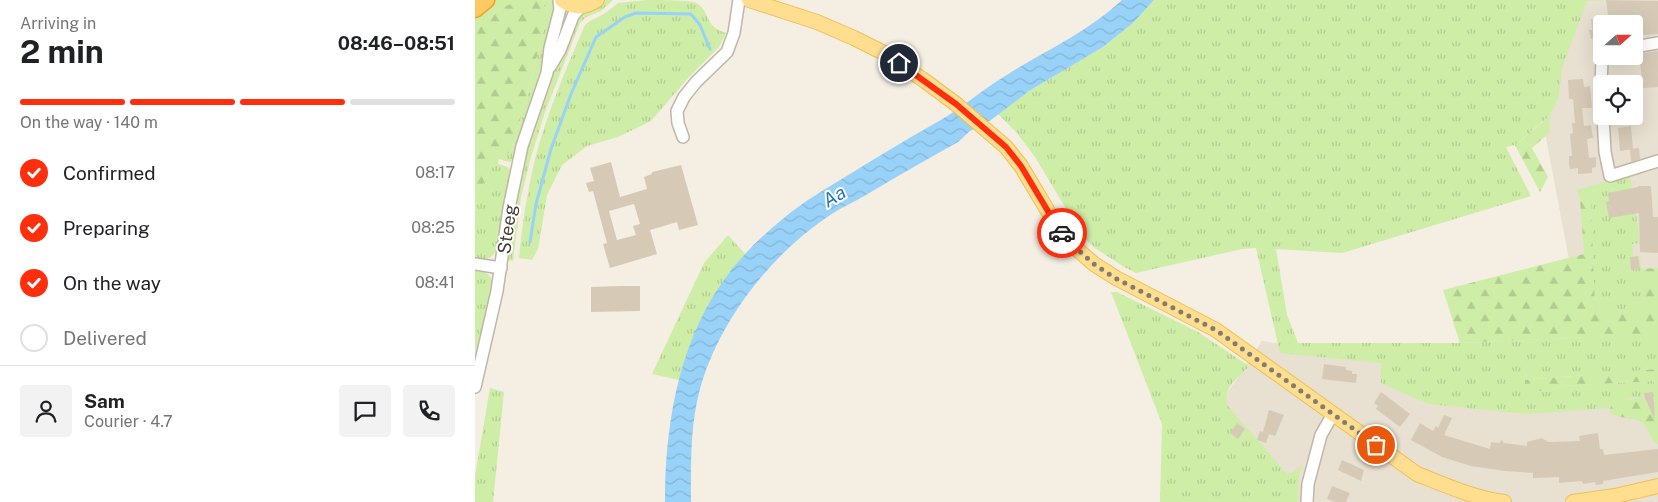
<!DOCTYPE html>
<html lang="en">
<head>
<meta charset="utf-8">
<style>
  body { margin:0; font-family:"Public Sans",sans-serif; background:#f2f2f2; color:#202124; height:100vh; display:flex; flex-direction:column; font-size:19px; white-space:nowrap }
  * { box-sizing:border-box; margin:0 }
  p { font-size:16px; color:#757577 }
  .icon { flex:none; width:28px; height:28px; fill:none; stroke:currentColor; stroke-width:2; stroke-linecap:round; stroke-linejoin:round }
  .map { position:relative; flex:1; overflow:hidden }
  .side { display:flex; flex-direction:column; background:#fff; width:475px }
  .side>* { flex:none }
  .needle { width:32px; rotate:69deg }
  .tools { position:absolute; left:1118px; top:15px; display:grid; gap:10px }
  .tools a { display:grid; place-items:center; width:50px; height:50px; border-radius:5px; background:#fff; box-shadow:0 5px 20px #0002; font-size:25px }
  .pin { position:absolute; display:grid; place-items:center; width:42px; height:42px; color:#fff; margin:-21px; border:2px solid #fff; border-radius:50%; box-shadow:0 1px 5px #0007 }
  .courier { position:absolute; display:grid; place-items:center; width:50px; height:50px; margin:-25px; border:4px solid #ff2f0e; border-radius:50%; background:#fff; color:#222; box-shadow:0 1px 6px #0007 }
  .overview em { font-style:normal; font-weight:700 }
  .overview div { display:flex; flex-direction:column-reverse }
  .overview { display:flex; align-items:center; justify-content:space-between; height:85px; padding:0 20px }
  h1 { font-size:32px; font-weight:700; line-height:38px }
  .bar { display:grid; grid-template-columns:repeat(4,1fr); gap:8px 5px; align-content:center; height:60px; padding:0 20px }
  .bar i { height:6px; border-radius:4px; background:#e0e0e0 }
  .bar .selected { background:#ff2f0e }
  .bar p { grid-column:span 4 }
  .line { display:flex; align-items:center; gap:12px; padding:0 20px; border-top:1px solid #e0e0e0 }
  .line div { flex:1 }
  .round { display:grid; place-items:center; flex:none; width:52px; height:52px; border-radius:5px; background:#f2f2f2 }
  ol { padding:0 20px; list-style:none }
  li { display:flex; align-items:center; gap:15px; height:55px }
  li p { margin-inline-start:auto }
  li .icon { padding:5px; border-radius:50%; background:#ff2f0e; color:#fff; stroke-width:4 }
  li:last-child { color:#757577 }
  li i { width:28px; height:28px; border:2px solid #e0e0e0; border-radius:50% }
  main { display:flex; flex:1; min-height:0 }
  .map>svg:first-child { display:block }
</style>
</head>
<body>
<main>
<section class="side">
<div class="overview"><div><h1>2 min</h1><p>Arriving in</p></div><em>08:46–08:51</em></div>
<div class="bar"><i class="selected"></i><i class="selected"></i><i class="selected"></i><i></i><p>On the way · 140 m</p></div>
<ol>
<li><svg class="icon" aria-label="check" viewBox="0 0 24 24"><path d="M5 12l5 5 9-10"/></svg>Confirmed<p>08:17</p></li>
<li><svg class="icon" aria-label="check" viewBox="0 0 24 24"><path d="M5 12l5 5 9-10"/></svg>Preparing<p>08:25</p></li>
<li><svg class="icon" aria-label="check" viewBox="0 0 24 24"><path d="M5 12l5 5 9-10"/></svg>On the way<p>08:41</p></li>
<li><i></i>Delivered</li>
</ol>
<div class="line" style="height:90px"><a class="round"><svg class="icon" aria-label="person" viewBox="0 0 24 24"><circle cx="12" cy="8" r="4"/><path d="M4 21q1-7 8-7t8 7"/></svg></a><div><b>Sam</b><p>Courier · 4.7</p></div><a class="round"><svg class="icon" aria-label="chat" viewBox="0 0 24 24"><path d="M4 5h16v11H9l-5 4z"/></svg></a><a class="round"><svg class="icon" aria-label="phone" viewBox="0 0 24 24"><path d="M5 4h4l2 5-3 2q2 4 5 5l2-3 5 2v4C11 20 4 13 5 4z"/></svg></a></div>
</section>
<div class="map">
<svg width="1183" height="502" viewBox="0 0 1183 502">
  <defs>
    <pattern id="grass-tufts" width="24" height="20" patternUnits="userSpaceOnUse" patternTransform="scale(1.25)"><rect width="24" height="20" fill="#ceeda7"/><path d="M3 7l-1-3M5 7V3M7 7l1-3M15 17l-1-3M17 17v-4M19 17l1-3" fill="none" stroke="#b2cc90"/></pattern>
    <pattern id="forest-firs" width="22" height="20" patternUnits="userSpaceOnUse" patternTransform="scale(1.25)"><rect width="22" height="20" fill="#ceeda7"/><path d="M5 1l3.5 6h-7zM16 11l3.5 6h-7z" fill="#b2cc90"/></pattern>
    <pattern id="water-waves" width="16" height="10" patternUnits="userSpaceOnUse" patternTransform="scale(1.25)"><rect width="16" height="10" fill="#98d2f8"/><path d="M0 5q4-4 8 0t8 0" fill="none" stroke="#84b5d5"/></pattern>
  </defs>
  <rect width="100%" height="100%" fill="#f4eee3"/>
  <path fill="#e8e0d0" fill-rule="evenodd" d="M1107,0H1183V502H811L733,422L787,341L913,359L1121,402L1068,122ZM1126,24H1159V56H1126ZM1126,84H1159V116H1126Z"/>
  <g fill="url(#grass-tufts)">
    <path d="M20,0H46L24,9L0,30V14Z"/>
    <path d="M66,0H78L80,8L62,85L38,160L34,162L24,159L23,164L33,167L36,171L29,203L24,248L16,257L9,260H0V196L10,181L18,162L21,158L31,155L37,150L72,18L73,13Z"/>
    <path d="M130,0H138L126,11L111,17L105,23L70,112L56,157L46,197L38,261H33C36,220 43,179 55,140C67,99 84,60 100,21L107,14Z"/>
    <path d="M173,0C182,0 215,0 221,3C237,12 227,25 251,33L244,47L214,77L176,121L143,137L112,146L87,165L72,195L63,249L57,260L44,258C47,225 52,192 60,159C72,113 91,69 110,25L115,21L129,14L143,3Z"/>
    <path d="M679,0H1147L1112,1L1087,68L1083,99L1075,115L1040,145L1031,147L1056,196L867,253L801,249L812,315L823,343H985L1183,334V369L1050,380L1070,392L1088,386L1179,381V390L1175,396C1163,398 1140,397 1134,408L1052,414L954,404L906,383V363L805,353L781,248L767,249L661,273L649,267L620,248L608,237L560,157L542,133L523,114L554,91L628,47L658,23Z"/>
    <path d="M1154,175L1157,186L1165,243L1157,244L1158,257H1165L1169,309L1164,312L1122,316L1120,309L1116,200L1112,187Z"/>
    <path d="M253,235L270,254C261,265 251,276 244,288C225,315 213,348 204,380L177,374L229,263Z"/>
    <path d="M0,268C9,271 15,273 18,283L0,365Z"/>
    <path d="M636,292H642L723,332L774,366C763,378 748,387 752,405L812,474L818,472L828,464L824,474L823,502H685L687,424Z"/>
    <path d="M15,388L29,392L18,502H0V476Z"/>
  </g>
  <g fill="url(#forest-firs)">
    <path d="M46,0H66L73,13L72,18L37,150L31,155L21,158L18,162L10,181L0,196V30L24,9Z"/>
    <path d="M1075,116L1074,133L1057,148L1073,177L1065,192L1040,145Z"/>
    <path d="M1112,187L1116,200L1120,309L1122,316L1164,312L1169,309L1166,269L1183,268V334L985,343L968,290L1109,254L1105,200L1102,190Z"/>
    <path d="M1183,369V444L1179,443C1166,410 1161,425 1135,413C1134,398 1149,400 1159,399C1164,398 1170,397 1175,396L1179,390V381L1088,386L1070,392L1058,389L1050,385V380Z"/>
  </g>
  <path fill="url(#water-waves)" d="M647,0H679L658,23L628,47L554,91L516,120L495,131L483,142C452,159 421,177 391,195C377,203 361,210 348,220C292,259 241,326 224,393C215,428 216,465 216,502H190C190,429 202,350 244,287C261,261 284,238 309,218C329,201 352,188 375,174C402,157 429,141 457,125C482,112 503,93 527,78C567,52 612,33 647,0Z"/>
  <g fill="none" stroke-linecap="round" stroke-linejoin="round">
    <path stroke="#98d2f8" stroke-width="3" d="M55,242L61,204L76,149L96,94L121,37L150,17L161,13L216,14L225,25L235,49"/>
  </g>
  <g fill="#d6cab7" fill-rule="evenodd">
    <path d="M1131,0L1183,1V34L1159,36V24H1128V16L1133,15Z"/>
    <path d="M1126,18V38L1116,39L1114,30H1117L1116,19Z"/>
    <path d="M1183,51V87L1168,88L1164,54Z"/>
    <path d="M1108,79L1109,87L1115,86L1117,108H1107L1109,126L1116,125L1118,138L1112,139L1114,158L1121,157V167L1117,168V173L1103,174V168L1095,169L1094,164V156H1097L1095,134L1098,133L1097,123H1100L1098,99H1094L1093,80Z"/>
    <path d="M1156,126L1158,149L1145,151L1143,128Z"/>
    <path d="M1164,148L1165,159L1156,162L1155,149Z"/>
    <path d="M136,162L145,197L172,189L169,177L177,174V172L206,165L223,225L204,230L202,222L175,230L182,254L135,268L128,244L132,243L118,191L114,192L111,183L119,181L115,168ZM159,204L165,224L158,226L161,235L142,240L134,211Z"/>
    <path d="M1163,186H1176L1178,217H1183V253L1165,252L1164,213L1134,218L1131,202L1134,201L1133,193L1163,187Z"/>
    <path d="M1163,256L1165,269L1156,270L1155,257Z"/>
    <path d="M146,286H165V311L116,312V287Z"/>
    <path d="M849,364L871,367V370L877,371V374H882L881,383L847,379Z"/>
    <path d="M906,392L935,414L925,427L901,409L903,406L899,403Z"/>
    <path d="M1178,392L1180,418H1179L1170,398L1169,393Z"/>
    <path d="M794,410L809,415L800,436L788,432Z"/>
    <path d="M969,415L977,418L969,435L1015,449L1016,442L1024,443L1027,440L1029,443L1052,446V442L1067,438L1073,442L1105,441L1104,436L1123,433L1125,449H1128L1129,455L1183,449V472L1128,481V484L1121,485L1120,482L1108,484L1107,481L1084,483V477L1058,478V473L1030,471L996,466L967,457L936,440L945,423L958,431L961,426L963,428Z"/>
    <path d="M762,423L770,429L763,439L755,433Z"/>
    <path d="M785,431L794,434L791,443L782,440Z"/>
    <path d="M867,460L889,470L886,481L863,470Z"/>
    <path d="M857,486L875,493L871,502H861L852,499Z"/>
  </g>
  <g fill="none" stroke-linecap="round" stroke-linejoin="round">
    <defs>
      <g id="minor">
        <path d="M1159,47L1183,43"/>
        <path d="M75,67L85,50L98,16L106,6"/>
        <path d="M1126,86L1127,60L1130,56"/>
        <path d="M1128,116L1130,152L1135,176L1183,161"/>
        <path d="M208,137L203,123L202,111L209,97L221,82L252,52L259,33L264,0"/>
        <path d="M0,264L26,268"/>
        <path d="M0,387L22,291L34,208L47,146L72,73L75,48L85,9L84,0"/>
        <path d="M832,502L833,484L846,435L858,414"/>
      </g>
      <g id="major">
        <path d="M87,0C98,8 110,8 122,0"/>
        <path d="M274,0L342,22L379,38L411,54L450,81L481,104L531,147L546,166L580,223L595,243L619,264L641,278L741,330L942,474C970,485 999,498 1029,502"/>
        <path d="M1098,502L1140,496L1183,486"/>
      </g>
      <path id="highway" d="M0,9L11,0"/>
    </defs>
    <use href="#minor" stroke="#c0b6a5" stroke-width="14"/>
    <use href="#major" stroke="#f0bf54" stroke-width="16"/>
    <use href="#highway" stroke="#eea023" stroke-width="19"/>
    <use href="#minor" stroke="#fff" stroke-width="11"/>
    <use href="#major" stroke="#ffde90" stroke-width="14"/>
    <use href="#highway" stroke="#ffc862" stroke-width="16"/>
  </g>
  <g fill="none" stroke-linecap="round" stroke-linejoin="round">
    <path stroke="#837c70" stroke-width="5" stroke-dasharray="0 9" d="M587,233L595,243L619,264L640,278L741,330L901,445"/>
    <path stroke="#ff2f0e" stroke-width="6" d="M424,63L481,104L531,147L546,166L580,223L587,233"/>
  </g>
  <g text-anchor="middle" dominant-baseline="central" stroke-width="4" stroke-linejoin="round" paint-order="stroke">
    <g font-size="18" fill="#463e32" stroke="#fff">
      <text transform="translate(32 229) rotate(-82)">Steeg</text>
    </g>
    <g font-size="19" font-style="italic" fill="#2078b3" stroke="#fff">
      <text transform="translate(359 196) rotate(-31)">Aa</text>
    </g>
  </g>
</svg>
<div class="tools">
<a><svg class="needle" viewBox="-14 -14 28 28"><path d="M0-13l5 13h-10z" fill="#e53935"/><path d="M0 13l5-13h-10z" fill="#757577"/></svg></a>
<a><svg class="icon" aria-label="locate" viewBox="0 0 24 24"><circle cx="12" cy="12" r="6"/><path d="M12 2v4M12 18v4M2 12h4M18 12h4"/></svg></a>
</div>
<div class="pin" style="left:901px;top:445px;background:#ea580c"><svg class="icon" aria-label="bag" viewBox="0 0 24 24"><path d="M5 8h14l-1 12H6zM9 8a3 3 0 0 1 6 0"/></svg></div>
<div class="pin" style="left:424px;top:63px;background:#1f2937"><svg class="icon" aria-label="home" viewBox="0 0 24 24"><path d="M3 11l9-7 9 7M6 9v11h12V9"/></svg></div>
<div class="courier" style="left:587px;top:233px"><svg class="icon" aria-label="car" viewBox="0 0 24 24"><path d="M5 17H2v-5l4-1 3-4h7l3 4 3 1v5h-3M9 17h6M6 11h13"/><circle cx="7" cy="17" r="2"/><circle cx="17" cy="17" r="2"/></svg></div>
</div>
</main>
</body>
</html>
